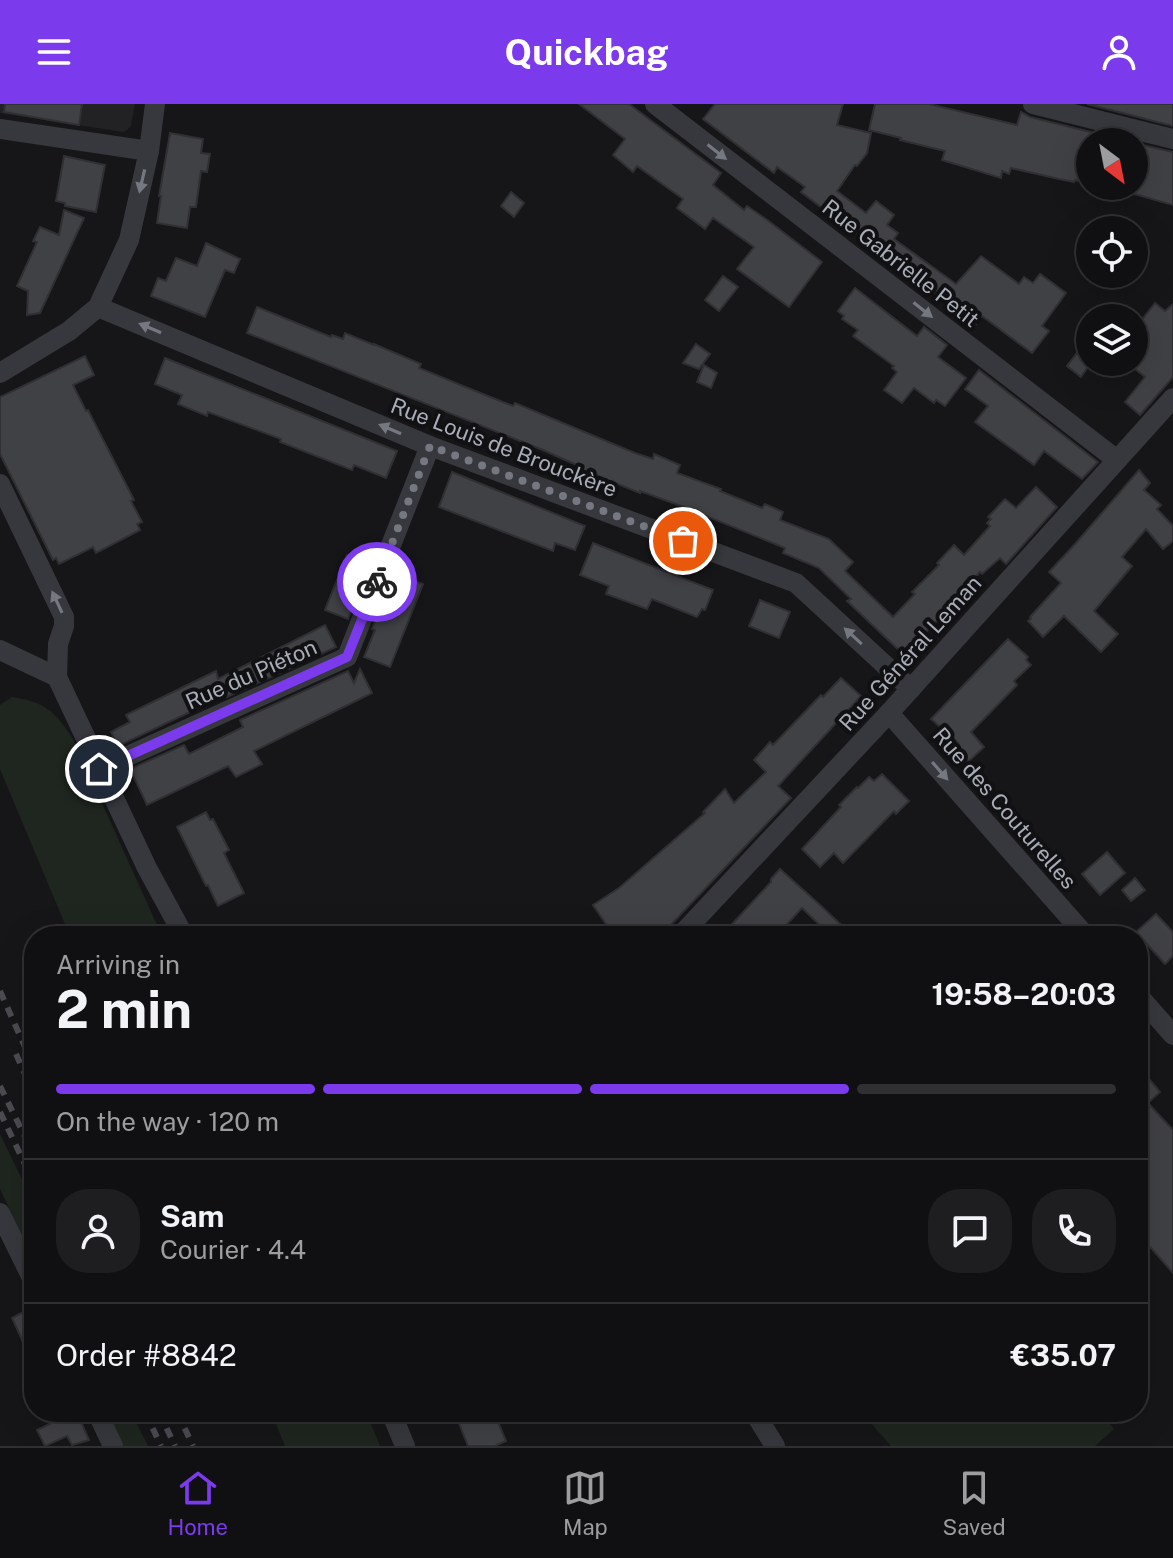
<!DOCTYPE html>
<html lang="en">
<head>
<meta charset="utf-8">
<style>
  body { margin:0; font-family:"Public Sans",sans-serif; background:#1e1e20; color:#f1f3f6; height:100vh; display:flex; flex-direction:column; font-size:30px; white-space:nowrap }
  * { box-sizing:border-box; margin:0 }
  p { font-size:26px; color:#9c9d9f }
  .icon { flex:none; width:44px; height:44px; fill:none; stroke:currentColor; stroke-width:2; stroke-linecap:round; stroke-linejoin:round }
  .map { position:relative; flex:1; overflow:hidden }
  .sheet { position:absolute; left:24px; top:822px; width:1124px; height:496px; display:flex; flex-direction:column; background:#101012; border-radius:32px; box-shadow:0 8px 32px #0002,0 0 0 2px #303032 }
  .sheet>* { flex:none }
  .needle { width:52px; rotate:148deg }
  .controls { position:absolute; left:1076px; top:24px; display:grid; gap:16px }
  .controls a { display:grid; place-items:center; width:72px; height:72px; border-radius:50%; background:#101012; box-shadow:0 8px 32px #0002,0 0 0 2px #303032; font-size:40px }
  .pin { position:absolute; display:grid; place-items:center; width:68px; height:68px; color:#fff; margin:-34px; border:4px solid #fff; border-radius:50%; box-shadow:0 2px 8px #0007 }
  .courier { position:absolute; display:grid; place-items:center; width:80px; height:80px; margin:-40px; border:6px solid #7c3aed; border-radius:50%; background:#fff; color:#222; box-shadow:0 2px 10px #0007 }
  .headline em { font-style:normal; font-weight:700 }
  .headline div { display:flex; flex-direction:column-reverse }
  .headline { display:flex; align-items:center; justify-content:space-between; height:136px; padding:0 32px }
  h1 { font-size:52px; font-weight:700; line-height:60px }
  .bar { display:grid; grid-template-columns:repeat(4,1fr); gap:12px 8px; align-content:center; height:96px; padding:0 32px }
  .bar i { height:10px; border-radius:6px; background:#303032 }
  .bar .selected { background:#7c3aed }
  .bar p { grid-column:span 4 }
  .line { display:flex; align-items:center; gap:20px; padding:0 32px; border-top:2px solid #303032 }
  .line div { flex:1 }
  .round { display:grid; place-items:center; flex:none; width:84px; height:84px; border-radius:32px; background:#1e1e20 }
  header { display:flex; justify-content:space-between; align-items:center; height:104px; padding:0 32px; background:#7c3aed; color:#fff; font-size:36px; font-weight:700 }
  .tab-bar { display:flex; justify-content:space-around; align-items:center; height:112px; border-top:2px solid #303032; background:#101012; font-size:22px; color:#9c9d9f }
  .tab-bar a { display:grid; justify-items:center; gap:4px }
  .tab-bar .selected { color:#7c3aed }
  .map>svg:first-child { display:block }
</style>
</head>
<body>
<header><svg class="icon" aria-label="menu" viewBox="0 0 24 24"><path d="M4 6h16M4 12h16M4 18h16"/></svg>Quickbag<svg class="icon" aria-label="person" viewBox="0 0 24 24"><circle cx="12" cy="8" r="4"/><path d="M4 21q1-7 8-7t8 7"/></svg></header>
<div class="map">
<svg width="1173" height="1342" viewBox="0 0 1173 1342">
  <rect width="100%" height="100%" fill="#161618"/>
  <path fill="#222225" d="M0,0H135L131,22L127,26L123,28L0,9Z"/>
  <g fill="#1e261f">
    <path d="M12,593C47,599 53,606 73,635L162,832H70L0,665V601Z"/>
    <path d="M0,1030L34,1100V1157L0,1085Z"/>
    <path d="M105,1308H131L148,1342H121Z"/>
    <path d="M271,1308H366L380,1342H285Z"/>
    <path d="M861,1308H1099L1114,1325L1095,1342H891Z"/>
  </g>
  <g fill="#404145" stroke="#303034" stroke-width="2">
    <path d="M5,0H82L79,21L4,8Z"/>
    <path d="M579,0H629L721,69L713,81L744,106L747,102L766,115L822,158L789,203L737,165L754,143L713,114L705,125L677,104L683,95L637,62L633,68L613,51L625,35Z"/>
    <path d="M715,0H843L837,21L871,29L867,49L857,62L855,61L837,87L866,109L876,97L894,111L887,121L898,129L894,135L956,180L981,152L1019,180L1024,173L1033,179L1040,170L1066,189L1042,222L1049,227L1032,249L982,212L976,220L801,88L805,83L777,63L774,69L703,15Z"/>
    <path d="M875,0H929L1017,21L1021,8L1030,13L1131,38H1090V80L1075,76L1074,78L1059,75L1011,64L1009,70L1002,67L1001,74L942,56L945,47L900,36L901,34L869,26Z"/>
    <path d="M1087,0H1173V22Z"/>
    <path d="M170,29L203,35L201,49L210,50L207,68L201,67L196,103H190L187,124L157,119L161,92H159Z"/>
    <path d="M1134,39L1173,48V101L1134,90Z"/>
    <path d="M64,52L105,61L96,108L65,102V99L56,97Z"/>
    <path d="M511,88L524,99L514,113L501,102Z"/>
    <path d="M64,106L84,114L40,209L27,211L28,187L17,182L37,138L33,137L40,123L59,131Z"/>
    <path d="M206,139L240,155L234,169L225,166L205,213L151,192L158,174L166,177L176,154L197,162Z"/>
    <path d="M723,172L738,183L719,207L705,196Z"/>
    <path d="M855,184L917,232L924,223L947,241L938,253L966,274L945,302L936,296L934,299L914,284L902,299L884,286L897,268L892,264L894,262L853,232L858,226L842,215L844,212L838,207Z"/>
    <path d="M1155,199L1165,207L1173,200V273L1140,311L1125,298L1145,273L1134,264V226Z"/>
    <path d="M257,203L331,233L332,231L343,235L345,229L374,241V240L421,260L419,264L463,282L513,302L515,299L635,349L653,355L654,350L680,361L677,369L721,385L720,387L762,404L765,400L783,408L780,416L829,435L853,458L845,467L893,513L915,490L912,488L939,461L937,459L954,441L964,451L990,422L987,419L991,415L988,413L1005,395L1016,404L1036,383L1057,403L1006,460L1000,454L982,470L980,468L960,490L962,491L904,551L847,497L851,495L819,464L783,449L785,444L684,403L640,387V389L578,364L579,362L543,346L247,229Z"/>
    <path d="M1090,232V260L1081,273L1067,262Z"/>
    <path d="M696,240L710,250L699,265L683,259Z"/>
    <path d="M85,252L94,271L73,281L86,307L88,306L134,396L131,397L142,418L137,420L140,426L96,449L93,443L59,460L56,454L53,456L0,350V293Z"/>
    <path d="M165,254L397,347L386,374L354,361L352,366L280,338L281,335L208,308L207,312L178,300L182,291L155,280Z"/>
    <path d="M704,261L717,269L711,284L697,278Z"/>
    <path d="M979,266L1098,358L1082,375L1044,347L1034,361L975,318L988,302L965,285Z"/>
    <path d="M1139,366L1150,379L1144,386L1161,401L1157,405L1173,422V437L1163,445L1146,425L1122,453L1132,462L1094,507L1118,530L1101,548L1064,512L1043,533L1028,517L1031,515L1030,513L1061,479L1049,468L1076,439Z"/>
    <path d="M452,368L585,422L575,446L555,439L553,447L439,403Z"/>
    <path d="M593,439L713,486L705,506L702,505L697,513L652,495L647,505L606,490L609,482L580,471Z"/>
    <path d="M347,451L370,460L348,515L325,506Z"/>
    <path d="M394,470L423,480L390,563L364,553L375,526L372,525Z"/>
    <path d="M760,496L790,508L779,534L749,522Z"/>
    <path d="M325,521L336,543L227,593L226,591L118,642L111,628L130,618L126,611L216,567L218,575Z"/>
    <path d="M1008,535L1028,553L1026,556L1031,561L1014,577L1017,581L971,628L984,643L968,658L954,642L958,639L931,615Z"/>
    <path d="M360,565L372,589L254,647L262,660L236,673L228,662L147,701L130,665L184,641L189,650L243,623L240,616L348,567L354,579Z"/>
    <path d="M841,574L861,592L778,682L791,694L667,825L656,832H614L593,801L619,784L705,709L703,708L725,685L734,699L766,668L754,656L770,638L773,641L821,591L823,593Z"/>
    <path d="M882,670L909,697L896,710L894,707L843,759L834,749L820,763L802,745L841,703L839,701L857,683L858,684L869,673L874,677Z"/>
    <path d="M206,708L210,716L213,715L229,746L224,749L244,789L218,802L208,781L206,782L177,723Z"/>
    <path d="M1107,748L1125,769L1100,791L1082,770Z"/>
    <path d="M780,765L820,801L853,832H831L802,804L776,832H721L771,778V775Z"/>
    <path d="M1135,774L1145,786L1131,797L1122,786Z"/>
    <path d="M1156,810L1173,828V852L1165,860L1136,828Z"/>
    <path d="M1138,962L1160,988L1148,999L1173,1026V1169L1138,1129Z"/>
    <path d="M27,1206L34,1220V1232L23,1238L12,1214Z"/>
    <path d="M44,1308H77L89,1336L72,1341L67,1332L45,1342L37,1326L50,1320Z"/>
    <path d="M471,1308H494L506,1337L495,1342H468L457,1314Z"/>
  </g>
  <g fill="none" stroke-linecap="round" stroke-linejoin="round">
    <g stroke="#37383d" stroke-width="20">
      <path d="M655,0L1117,356"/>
      <path d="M1033,0L1173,35"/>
      <path d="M0,25L149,47"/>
      <path d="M98,203L430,342L796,479L911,585"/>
      <path d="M0,269L69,227L98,203L129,136L149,47L155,0"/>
      <path d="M0,380L64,513V522L58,540L57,573"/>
      <path d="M0,546L57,573L147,764L184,832"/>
      <path d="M889,609L1086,832"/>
      <path d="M99,665L347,553L430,342"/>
      <path d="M680,832L889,609L1173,294"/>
      <path d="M1138,891L1173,931"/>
      <path d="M0,1109L34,1178"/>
      <path d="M97,1308L113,1342"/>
      <path d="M391,1308L405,1342"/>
      <path d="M754,1308L775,1342"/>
    </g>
    <g stroke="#4a4c52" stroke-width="6" stroke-dasharray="10 8" stroke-linecap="butt">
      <path d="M0,887L34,963"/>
      <path d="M16,950L34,990"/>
      <path d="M0,982L34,1051"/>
      <path d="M0,1008L34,1079"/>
      <path d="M145,1308L161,1342"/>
      <path d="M159,1308L175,1342"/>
      <path d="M177,1308L193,1342"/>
    </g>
  </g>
  <defs><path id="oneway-solid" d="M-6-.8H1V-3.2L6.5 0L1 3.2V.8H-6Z" transform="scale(2)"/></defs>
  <g fill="#757881">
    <use href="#oneway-solid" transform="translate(717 48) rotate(38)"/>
    <use href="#oneway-solid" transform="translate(142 77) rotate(103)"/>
    <use href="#oneway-solid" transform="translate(923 206) rotate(38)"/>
    <use href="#oneway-solid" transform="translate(150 224) rotate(-157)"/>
    <use href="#oneway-solid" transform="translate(390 325) rotate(-157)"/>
    <use href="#oneway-solid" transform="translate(57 498) rotate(-115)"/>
    <use href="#oneway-solid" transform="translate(853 532) rotate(-137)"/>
    <use href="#oneway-solid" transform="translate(940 667) rotate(49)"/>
  </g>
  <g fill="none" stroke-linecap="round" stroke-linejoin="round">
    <path stroke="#757880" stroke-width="8" stroke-dasharray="0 14.4" d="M377,478L430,342L683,437"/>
    <path stroke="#7c3aed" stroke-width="10" d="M99,665L347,553L377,478"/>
  </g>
  <g text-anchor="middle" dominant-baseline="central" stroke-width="8" stroke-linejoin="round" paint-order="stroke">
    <g font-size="22" fill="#a8adb8" stroke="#111113">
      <text transform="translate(901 159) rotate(38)">Rue Gabrielle Petit</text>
      <text transform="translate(504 343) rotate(21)">Rue Louis de Brouckère</text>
      <text transform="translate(910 549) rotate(-48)">Rue Général Leman</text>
      <text transform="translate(251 570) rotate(-24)">Rue du Piéton</text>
      <text transform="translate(1005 704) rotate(49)">Rue des Couturelles</text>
    </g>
  </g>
</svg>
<div class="controls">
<a><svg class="needle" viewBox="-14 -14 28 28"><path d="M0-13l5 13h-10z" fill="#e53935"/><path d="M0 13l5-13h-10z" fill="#9c9d9f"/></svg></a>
<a><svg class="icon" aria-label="locate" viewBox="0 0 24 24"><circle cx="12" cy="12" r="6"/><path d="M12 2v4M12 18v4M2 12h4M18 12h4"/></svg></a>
<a><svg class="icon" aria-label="layers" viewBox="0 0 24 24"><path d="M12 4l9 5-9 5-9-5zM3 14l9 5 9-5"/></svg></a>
</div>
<div class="pin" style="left:683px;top:437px;background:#ea580c"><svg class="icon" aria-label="bag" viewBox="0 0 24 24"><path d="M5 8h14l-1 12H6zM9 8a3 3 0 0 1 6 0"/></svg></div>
<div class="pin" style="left:99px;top:665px;background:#1f2937"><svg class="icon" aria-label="home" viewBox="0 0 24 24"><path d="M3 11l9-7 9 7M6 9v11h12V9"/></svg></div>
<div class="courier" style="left:377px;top:478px"><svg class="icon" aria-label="bike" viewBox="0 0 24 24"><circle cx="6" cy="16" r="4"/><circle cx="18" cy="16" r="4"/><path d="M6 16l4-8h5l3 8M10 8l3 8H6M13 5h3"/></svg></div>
<section class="sheet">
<div class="headline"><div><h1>2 min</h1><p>Arriving in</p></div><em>19:58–20:03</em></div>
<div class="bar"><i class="selected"></i><i class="selected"></i><i class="selected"></i><i></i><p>On the way · 120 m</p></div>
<div class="line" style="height:144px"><a class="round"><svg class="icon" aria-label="person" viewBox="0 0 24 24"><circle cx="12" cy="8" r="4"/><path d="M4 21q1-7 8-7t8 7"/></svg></a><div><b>Sam</b><p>Courier · 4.4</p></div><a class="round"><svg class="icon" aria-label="chat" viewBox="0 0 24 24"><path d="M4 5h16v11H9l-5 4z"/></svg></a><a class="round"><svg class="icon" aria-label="phone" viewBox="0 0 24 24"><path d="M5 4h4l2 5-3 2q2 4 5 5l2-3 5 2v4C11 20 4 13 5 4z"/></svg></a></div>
<div class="line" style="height:104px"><div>Order #8842</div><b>€35.07</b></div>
</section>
</div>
<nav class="tab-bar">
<a class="selected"><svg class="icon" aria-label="home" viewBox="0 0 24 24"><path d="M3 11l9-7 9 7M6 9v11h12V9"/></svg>Home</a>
<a><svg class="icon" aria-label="map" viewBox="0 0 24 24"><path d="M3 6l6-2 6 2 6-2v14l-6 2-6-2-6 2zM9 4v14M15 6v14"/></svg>Map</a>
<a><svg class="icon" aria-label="saved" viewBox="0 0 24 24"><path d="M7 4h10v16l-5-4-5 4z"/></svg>Saved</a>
</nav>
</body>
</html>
